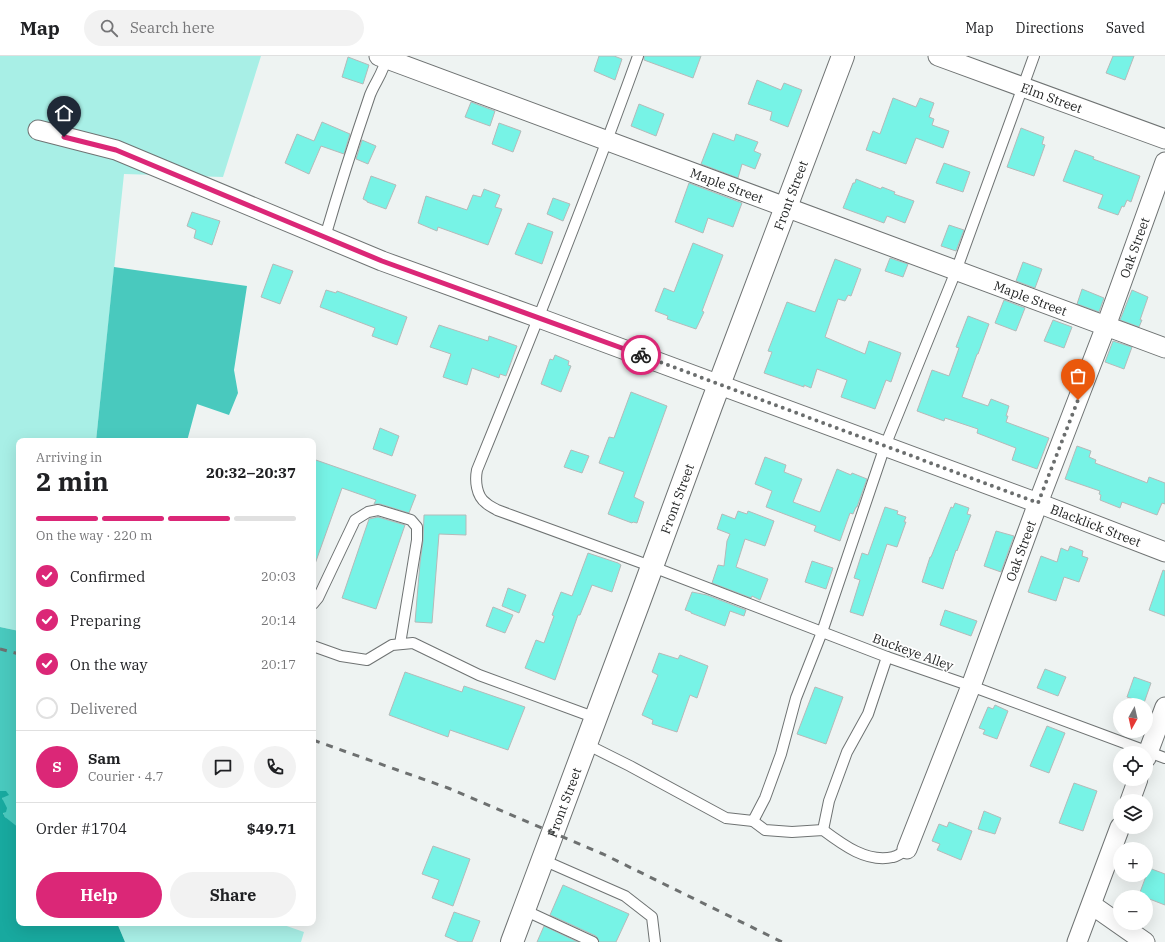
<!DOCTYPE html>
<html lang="en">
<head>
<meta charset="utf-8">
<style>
  body { margin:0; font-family:"IBM Plex Serif",serif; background:#f2f2f2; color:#202124; height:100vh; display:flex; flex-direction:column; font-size:15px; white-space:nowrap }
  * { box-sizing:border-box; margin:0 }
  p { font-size:13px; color:#757577 }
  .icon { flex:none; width:22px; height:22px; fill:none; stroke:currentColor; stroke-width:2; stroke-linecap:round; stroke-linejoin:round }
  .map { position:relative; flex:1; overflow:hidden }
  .drawer { position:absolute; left:16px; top:382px; width:300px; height:488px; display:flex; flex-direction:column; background:#fff; border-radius:8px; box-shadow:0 4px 16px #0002 }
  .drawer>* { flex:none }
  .needle { width:26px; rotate:188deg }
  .controls { position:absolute; left:1113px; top:642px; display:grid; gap:8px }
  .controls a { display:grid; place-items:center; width:40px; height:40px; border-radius:50%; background:#fff; box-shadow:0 4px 16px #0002; font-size:20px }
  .pin { position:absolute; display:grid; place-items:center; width:34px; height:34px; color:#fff; margin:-41px -17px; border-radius:50% 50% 50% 0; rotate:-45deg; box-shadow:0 0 4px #0007 }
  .pin .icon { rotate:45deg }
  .courier { position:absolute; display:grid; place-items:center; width:40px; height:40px; margin:-20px; border:3px solid #db2777; border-radius:50%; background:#fff; color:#222; box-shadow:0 1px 5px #0007 }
  .head em { font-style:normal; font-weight:800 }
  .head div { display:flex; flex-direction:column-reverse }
  .head { display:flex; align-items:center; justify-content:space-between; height:68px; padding:0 20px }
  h1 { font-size:26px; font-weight:800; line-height:30px }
  .bar { display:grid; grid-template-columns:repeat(4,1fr); gap:6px 4px; align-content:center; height:48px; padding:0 20px }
  .bar i { height:5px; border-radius:3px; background:#e0e0e0 }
  .bar .current { background:#db2777 }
  .bar p { grid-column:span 4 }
  .line { display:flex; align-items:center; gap:10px; padding:0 20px; border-top:1px solid #e0e0e0 }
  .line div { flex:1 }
  .round { display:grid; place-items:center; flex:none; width:42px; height:42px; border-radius:21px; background:#f2f2f2 }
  ol { padding:0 20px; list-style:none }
  li { display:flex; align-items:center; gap:12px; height:44px }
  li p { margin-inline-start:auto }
  li .icon { padding:4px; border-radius:50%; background:#db2777; color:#fff; stroke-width:4 }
  li:last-child { color:#757577 }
  li i { width:22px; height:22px; border:2px solid #e0e0e0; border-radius:50% }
  .action { display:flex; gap:8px; margin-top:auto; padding:8px 20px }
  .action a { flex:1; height:46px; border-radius:24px; background:#db2777; color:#fff; font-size:16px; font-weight:800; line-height:46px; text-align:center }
  .action a+a { background:#f2f2f2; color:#202124 }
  header { display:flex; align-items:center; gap:24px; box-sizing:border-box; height:56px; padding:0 20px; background:#fff; border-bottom:1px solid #e0e0e0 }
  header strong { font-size:19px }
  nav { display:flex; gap:22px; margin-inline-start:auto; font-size:14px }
  .search { width:280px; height:36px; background:#f2f2f2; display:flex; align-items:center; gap:10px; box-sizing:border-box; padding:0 14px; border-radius:22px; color:#757577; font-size:15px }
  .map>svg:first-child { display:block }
</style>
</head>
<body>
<header>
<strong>Map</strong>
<div class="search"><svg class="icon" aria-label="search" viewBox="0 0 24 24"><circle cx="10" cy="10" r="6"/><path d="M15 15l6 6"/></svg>Search here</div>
<nav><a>Map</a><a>Directions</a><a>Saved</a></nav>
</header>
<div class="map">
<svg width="1165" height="886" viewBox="0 0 1165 886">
  <rect width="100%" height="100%" fill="#eef3f2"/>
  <g fill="#a8efe6">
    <path d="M0,0H261L223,121L124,118L96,385H19V575L0,571Z"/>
    <path d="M117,867H278L304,876L301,886H125Z"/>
  </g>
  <g fill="#49c9be">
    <path d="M114,211L247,230L234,314L238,337L229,359L197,348L187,385H96Z"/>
    <path d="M0,571L19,575V772C13,769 3,762 3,756C3,750 4,747 2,742L6,735H0Z"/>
  </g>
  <path fill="#18a99f" d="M0,735H6L9,739L2,742L7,752L6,756L3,757L5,761L19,772V867H117L125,886H0Z"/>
  <g fill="#77f3e6" stroke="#b5bab9">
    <path d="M599,0H614L622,3L615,24L594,15Z"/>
    <path d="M644,0H701L693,22L644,4Z"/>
    <path d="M1113,0H1134L1125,24L1106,17Z"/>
    <path d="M348,1L369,9L363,28L342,21Z"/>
    <path d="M757,24L781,34L784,27L802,34L788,71L770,64L772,56L748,48Z"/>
    <path d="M893,42L916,51L920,42L934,47L929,61L934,63L932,69L949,75L943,92L916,82L906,108L866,94L873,75L880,78Z"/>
    <path d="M471,46L495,55L490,70L465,61Z"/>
    <path d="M639,48L664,58L656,80L631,70Z"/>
    <path d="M322,66L350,78L344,98L321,90L309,118L285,107L297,78L314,85Z"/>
    <path d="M499,67L521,75L513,96L492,88Z"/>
    <path d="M1021,72L1044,81L1042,88L1045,89L1034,120L1007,111Z"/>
    <path d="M713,77L734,85L736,78L758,86L754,95L761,98L755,113L742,108L738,122L701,108Z"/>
    <path d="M362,84L376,90L368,108L356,103Z"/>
    <path d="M1075,94L1094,101L1093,103L1140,120L1131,146L1127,144L1124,151L1122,150L1118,159L1098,152L1103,139L1063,125Z"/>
    <path d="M944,107L970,116L963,136L936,127Z"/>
    <path d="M371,120L396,129L386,153L367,146V145L363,143Z"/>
    <path d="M856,123L881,133L882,131L895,136L894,138L914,145L905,167L887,160L884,167L843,152L853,127H855Z"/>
    <path d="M689,127L742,147L733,171L708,162L703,177L675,166Z"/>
    <path d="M484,133L500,139L495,151L502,153L488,189L438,171L437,175L418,167L426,140L467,154L473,139L481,141Z"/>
    <path d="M553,142L570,148L563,165L547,158Z"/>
    <path d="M192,156L220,165L212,189L194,182L196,174L187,170Z"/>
    <path d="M528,167L553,176L542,208L515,198Z"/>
    <path d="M949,169L964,174L956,195L941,190Z"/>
    <path d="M693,187L723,199L702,255L704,256L696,273L667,263L668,260L655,255L664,232L674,236Z"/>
    <path d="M890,202L908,208L903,221L885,215Z"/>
    <path d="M835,203L861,213L851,240L848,239L845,245L838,243L825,281L865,298L869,285L901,297L891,326L886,324L875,353L841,341L847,324L817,313L811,332L804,329V331L764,317L772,296L768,295L787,246L815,256Z"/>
    <path d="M1023,206L1042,213L1035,232L1016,225Z"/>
    <path d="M273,208L293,215L280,248L261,241Z"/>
    <path d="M1082,233L1104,242L1099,256L1077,248Z"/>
    <path d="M326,234L336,237L337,235L407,261L397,289L372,280L375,272L320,251Z"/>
    <path d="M1132,234L1148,241L1140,264H1142L1139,271L1120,264Z"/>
    <path d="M1004,244L1025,252L1016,275L995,267Z"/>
    <path d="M968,260L989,268L978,298H977L962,341L988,350L991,343L1009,350L1006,360H1008L1006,366L1049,382L1037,413L1012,404L1016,392L977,377L978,373L945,362L944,365L917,355L932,314L949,320L959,292L956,291Z"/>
    <path d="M1053,264L1072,271L1064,292L1044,285Z"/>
    <path d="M439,269L488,285L489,280L517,290L506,320L500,318L499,322L472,312L467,329L443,321L451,298L430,291Z"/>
    <path d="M1113,285L1132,291L1124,313L1105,306Z"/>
    <path d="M555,299L569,305L568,309L571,310L561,336L541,328L550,303L553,304Z"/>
    <path d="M631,336L667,350L634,441L644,446L637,467L633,466L632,467L608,458L624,416L599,407L609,381L614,382Z"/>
    <path d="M380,372L399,380L392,400L373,393Z"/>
    <path d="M1077,390L1091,395L1089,401L1096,404L1095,407L1145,426L1147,427L1149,421L1165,427V448L1162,447L1157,459L1122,446L1120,452L1100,444L1101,439L1099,438L1100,435L1065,423Z"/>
    <path d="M571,394L589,400L582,417L564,411Z"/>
    <path d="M765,401L786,409L784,416L802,423L793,446L820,456L837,413L851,419L852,417L867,423L857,451H856L853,458L850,457L840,485L814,475L816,470L766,451L772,435L755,428Z"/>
    <path d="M313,403L416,439L409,457L380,448H374L376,444L342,432L315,508H313Z"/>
    <path d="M955,447L969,452L967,458L971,459L957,495L956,494L943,533L922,526L930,501H931L951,451L953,452Z"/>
    <path d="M885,451L898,455L897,458L906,461L904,466H906L897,491L887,488L863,560L850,556L860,524L854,522L862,497L868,499Z"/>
    <path d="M738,455L747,458L748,455L774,465L765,490L745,483L736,511L768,523L760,544L752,540L751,542L712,527L718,509L724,510L727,485L730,478L717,473L722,458L735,463Z"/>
    <path d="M424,459H466V479L439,478L432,567L415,566L420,507L423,485Z"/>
    <path d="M378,461L405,469L376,553L342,542L369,463Z"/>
    <path d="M996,475L1014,480L1001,516L984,510Z"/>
    <path d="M1070,490L1083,495L1082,500L1088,502L1079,526L1064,521L1056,545L1028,536L1041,500L1057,506L1061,492L1068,495Z"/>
    <path d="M588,497L618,507L621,509L612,536L592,529L580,559H578L555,624L525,612L536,584L544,587L554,560L552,559L561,536L572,540Z"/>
    <path d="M812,505L833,512L826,533L805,526Z"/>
    <path d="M1163,514L1165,515V560L1149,554Z"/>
    <path d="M508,532L526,539L519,557L502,550Z"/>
    <path d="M692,536L707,539L746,554L744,560L730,555L725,570L691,557V556L685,554Z"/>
    <path d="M493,551L513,559L505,577L486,570Z"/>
    <path d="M945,554L977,565L971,580L940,569Z"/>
    <path d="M659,597L678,603L680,599L708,610L697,642L690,639L677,676L652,668L653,664L642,659L658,619L652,616Z"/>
    <path d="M1045,613L1066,621L1058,640L1037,632Z"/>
    <path d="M405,616L462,636L464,630L525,651L508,694L450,674L448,681L389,659Z"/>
    <path d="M1134,621L1151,627L1144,647L1127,641Z"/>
    <path d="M815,631L843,641L826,688L797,678Z"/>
    <path d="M995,649L1008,655L997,683L983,678L985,674L979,672L988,651L993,653Z"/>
    <path d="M1047,670L1065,677L1049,717L1030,710Z"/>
    <path d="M1074,727L1097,735L1083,775L1059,767Z"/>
    <path d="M984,755L1001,762L995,778L978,773Z"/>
    <path d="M949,766L972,775L961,804L937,794L940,788L932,785L939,768L947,771Z"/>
    <path d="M433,790L470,803L453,850L432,842L439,824L422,818Z"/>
    <path d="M1149,812L1165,818V849L1139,839Z"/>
    <path d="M563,829L629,858L616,886H599L598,883L596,880L550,859Z"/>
    <path d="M454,856L480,865L472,886H459L445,880Z"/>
    <path d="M544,870L578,886H537Z"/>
  </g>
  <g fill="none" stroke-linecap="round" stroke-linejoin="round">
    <defs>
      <g id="service">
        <path d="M638,0C588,139 533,277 477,414C475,424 476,440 486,447C489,450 494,452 497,454L653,511L887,601L971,630L1165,702"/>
        <path d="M325,181C339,133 354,86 370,39C375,26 384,16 386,2"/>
        <path d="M313,548L318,542L355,464L368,456L378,454L411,464L417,471V484L400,588"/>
        <path d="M313,590L341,600L367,604L392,589L413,587L479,619L596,662"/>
        <path d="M586,688L630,710L726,762L753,765L765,742L781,698L796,642L822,576L885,390L956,215L1034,0"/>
        <path d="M753,765L765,774L792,776L823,774C843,789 867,807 893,801C898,800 903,796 907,793"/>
        <path d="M823,774L829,745L847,696L868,658L887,601"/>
        <path d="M543,804L625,840L652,861L655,886"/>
        <path d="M524,854L593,886"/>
      </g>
      <g id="minor">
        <path id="s1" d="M379,0L1165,292"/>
        <path id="s2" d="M938,0L1165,83"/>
        <path id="s3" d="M38,74L116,94L382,205L539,262L1038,447L1165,496"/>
        <path d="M1146,702L1165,651"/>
        <path d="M1130,745L1138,723"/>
        <path id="s4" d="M907,793L971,630L1038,447L1106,270L1165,106"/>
        <path d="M1092,849L1145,886"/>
        <path d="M1077,886L1120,771"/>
      </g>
      <g id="tertiary">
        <path id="s5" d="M512,886L639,546L711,350L843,0"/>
      </g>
    </defs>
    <use href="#service" stroke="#6f7373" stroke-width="12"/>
    <use href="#minor" stroke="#6f7373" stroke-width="21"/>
    <use href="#tertiary" stroke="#6f7373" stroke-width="24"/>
    <use href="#service" stroke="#fff" stroke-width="10"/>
    <use href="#minor" stroke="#fff" stroke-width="19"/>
    <use href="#tertiary" stroke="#fff" stroke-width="22"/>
    <g stroke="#6d7070" stroke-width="3" stroke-dasharray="7 7" stroke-linecap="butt">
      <path d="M0,593L19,598"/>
      <path d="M313,684L448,732L603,798L782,886"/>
    </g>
  </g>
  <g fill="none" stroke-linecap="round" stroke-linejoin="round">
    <path stroke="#6b6e6e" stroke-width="4" stroke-dasharray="0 7.2" d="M641,299L1038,447L1078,344"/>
    <path stroke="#db2777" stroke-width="5" d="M64,81L116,94L382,205L641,299"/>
  </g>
  <g text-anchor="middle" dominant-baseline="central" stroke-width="3.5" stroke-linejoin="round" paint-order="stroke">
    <g font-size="13" fill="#252727" stroke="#fff">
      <text stroke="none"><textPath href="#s2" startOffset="121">Elm Street</textPath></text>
      <text stroke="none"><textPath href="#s1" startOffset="371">Maple Street</textPath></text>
      <text stroke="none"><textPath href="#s5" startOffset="797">Front Street</textPath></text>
      <text stroke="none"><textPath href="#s4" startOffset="643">Oak Street</textPath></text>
      <text stroke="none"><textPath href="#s1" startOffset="695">Maple Street</textPath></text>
      <text stroke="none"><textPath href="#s5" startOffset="473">Front Street</textPath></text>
      <text stroke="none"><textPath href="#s3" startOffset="1130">Blacklick Street</textPath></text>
      <text stroke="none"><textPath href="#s4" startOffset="319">Oak Street</textPath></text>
      <text transform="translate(913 596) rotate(20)">Buckeye Alley</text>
      <text stroke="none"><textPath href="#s5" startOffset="149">Front Street</textPath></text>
    </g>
  </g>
</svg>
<div class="controls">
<a><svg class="needle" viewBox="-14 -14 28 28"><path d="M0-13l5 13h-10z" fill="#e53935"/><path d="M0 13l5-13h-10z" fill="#757577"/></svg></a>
<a><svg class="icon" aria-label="locate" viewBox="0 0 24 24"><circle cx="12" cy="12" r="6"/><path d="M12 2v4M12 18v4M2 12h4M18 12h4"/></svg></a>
<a><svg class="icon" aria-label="layers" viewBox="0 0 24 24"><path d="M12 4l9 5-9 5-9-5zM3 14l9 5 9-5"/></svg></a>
<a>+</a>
<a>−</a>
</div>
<div class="pin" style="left:1078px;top:344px;background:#ea580c"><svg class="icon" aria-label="bag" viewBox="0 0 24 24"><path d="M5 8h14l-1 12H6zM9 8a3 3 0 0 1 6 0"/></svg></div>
<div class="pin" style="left:64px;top:81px;background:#1f2937"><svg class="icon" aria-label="home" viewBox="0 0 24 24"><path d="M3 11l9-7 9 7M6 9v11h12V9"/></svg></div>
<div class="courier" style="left:641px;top:299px"><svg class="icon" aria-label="bike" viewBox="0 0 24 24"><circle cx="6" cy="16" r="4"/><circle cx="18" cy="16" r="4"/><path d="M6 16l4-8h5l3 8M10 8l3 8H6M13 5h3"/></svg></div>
<section class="drawer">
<div class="head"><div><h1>2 min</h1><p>Arriving in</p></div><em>20:32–20:37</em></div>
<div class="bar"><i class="current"></i><i class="current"></i><i class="current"></i><i></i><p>On the way · 220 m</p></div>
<ol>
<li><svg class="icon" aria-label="check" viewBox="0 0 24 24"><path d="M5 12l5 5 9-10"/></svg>Confirmed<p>20:03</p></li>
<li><svg class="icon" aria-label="check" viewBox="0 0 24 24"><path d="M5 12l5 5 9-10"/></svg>Preparing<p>20:14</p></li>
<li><svg class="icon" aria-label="check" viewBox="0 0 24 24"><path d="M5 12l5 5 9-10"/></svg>On the way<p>20:17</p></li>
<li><i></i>Delivered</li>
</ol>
<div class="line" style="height:72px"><b class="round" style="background:#db2777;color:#fff">S</b><div><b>Sam</b><p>Courier · 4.7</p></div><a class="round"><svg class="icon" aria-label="chat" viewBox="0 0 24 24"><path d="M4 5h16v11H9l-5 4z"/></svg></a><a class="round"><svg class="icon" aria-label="phone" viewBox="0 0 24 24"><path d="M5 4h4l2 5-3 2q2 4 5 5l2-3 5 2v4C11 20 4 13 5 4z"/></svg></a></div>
<div class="line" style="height:52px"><div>Order #1704</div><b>$49.71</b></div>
<div class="action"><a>Help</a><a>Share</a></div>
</section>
</div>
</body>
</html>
